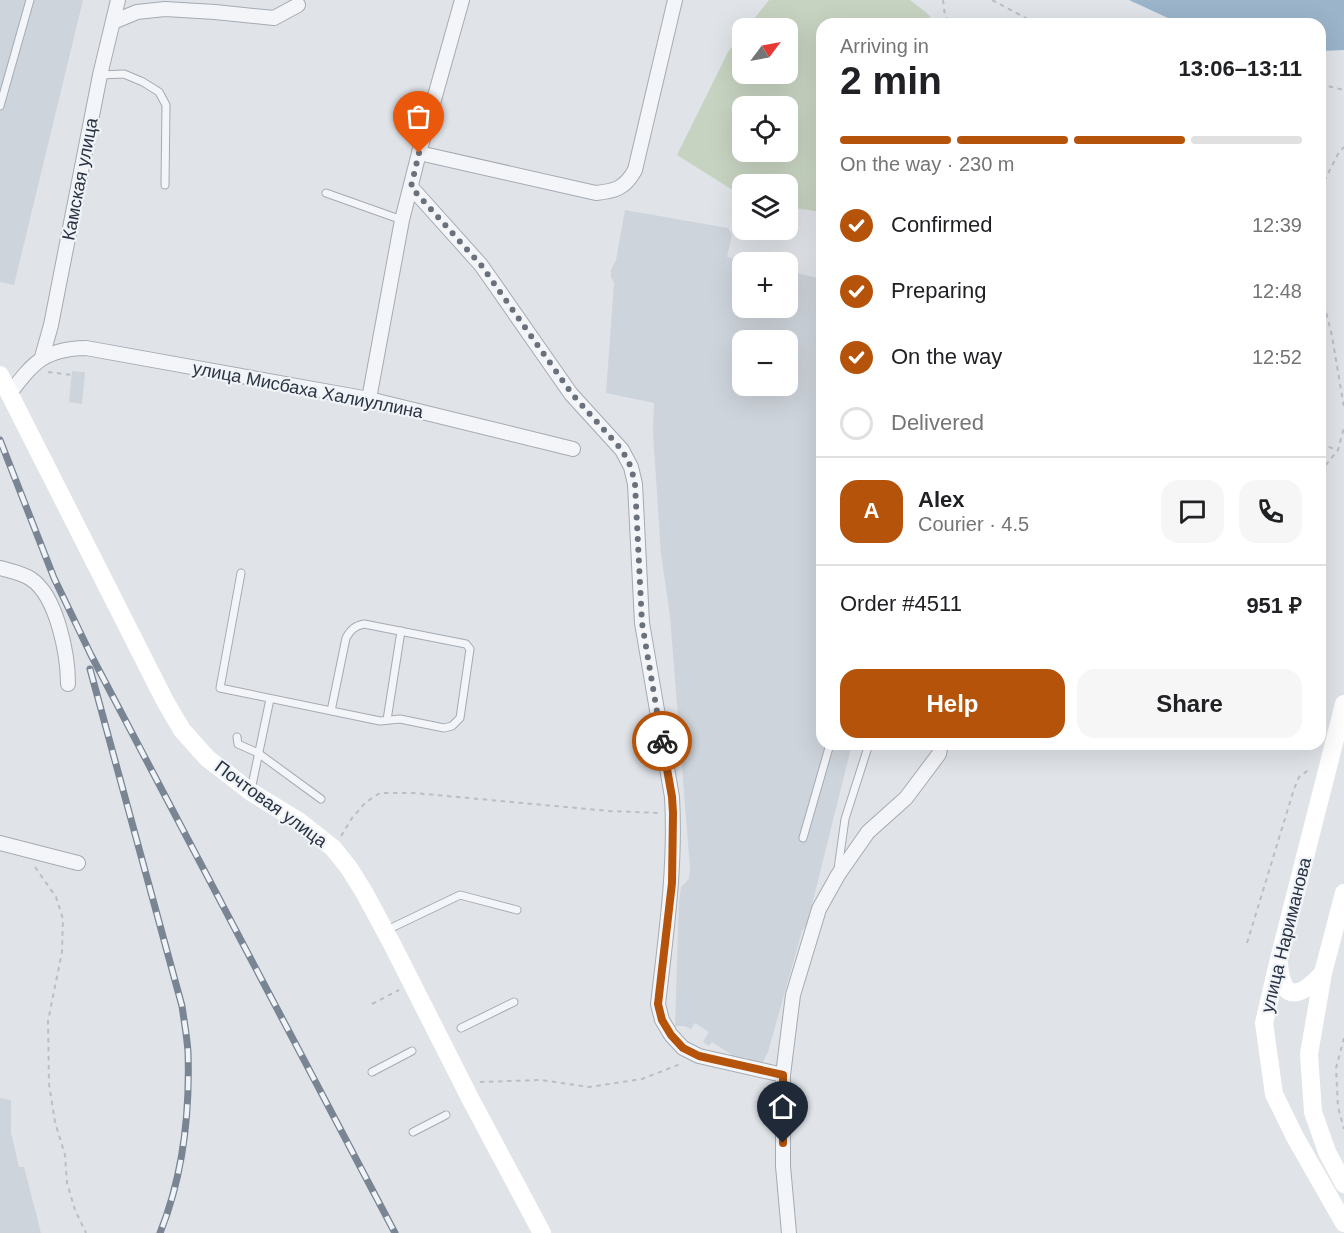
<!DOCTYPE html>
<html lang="en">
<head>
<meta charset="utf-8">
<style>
  body { margin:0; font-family:Arial,sans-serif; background:#f6f6f6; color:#202124; height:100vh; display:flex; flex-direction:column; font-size:22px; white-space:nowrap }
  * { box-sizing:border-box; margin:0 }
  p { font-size:20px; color:#757577 }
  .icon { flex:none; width:33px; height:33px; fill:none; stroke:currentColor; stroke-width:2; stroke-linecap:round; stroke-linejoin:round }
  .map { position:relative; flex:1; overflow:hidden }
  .drawer { position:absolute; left:816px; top:18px; width:510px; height:732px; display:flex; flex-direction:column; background:#fff; border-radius:18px; box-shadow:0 6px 24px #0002 }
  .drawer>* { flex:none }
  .needle { width:39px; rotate:58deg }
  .tools { position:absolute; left:732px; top:18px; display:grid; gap:12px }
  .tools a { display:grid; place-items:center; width:66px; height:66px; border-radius:12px; background:#fff; box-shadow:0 6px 24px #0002; font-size:30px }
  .pin { position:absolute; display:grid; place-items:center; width:51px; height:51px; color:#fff; margin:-62px -26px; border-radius:50% 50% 50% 0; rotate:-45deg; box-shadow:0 0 6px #0007 }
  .pin .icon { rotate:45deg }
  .courier { position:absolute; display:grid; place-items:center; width:60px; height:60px; margin:-30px; border:4px solid #b45309; border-radius:50%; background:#fff; color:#222; box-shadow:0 2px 8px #0007 }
  .head em { font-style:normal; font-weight:800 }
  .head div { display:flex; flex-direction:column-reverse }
  .head { display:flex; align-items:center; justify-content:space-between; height:102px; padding:0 24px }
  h1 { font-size:39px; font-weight:800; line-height:45px }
  .bar { display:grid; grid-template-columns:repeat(4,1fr); gap:9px 6px; align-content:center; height:72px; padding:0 24px }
  .bar i { height:8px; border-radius:4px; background:#e0e0e0 }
  .bar .selected { background:#b45309 }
  .bar p { grid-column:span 4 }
  .line { display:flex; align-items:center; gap:15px; padding:0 24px; border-top:2px solid #e0e0e0 }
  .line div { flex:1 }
  .round { display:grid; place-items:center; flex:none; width:63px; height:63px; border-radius:18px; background:#f6f6f6 }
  ol { padding:0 24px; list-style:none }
  li { display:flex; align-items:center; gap:18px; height:66px }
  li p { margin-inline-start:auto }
  li .icon { padding:6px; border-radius:50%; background:#b45309; color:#fff; stroke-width:4 }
  li:last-child { color:#757577 }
  li i { width:33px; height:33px; border:3px solid #e0e0e0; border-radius:50% }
  .button { display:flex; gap:12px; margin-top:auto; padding:12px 24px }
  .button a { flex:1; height:69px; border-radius:18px; background:#b45309; color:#fff; font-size:24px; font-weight:800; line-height:69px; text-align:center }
  .button a+a { background:#f6f6f6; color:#202124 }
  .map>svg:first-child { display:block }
</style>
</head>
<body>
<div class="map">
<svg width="1344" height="1233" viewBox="0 0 1344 1233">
  <rect width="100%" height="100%" fill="#e0e4e9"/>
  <g fill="#ced4db" fill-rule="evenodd">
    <path d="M0,0H83L14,285L0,282Z"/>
    <path d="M625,210L728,228L732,235L727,257L750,262H742V308H788V271L822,279V744H852L807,925L802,931L768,1052L762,1064L750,1061L744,1057L741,1061L712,1042L709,1046L703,1042L709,1032L695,1023L691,1029L684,1026H675L679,902L681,887L689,879L690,868L670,616L661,554L653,433L654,403L606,393L614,283L611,277V270L616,260ZM742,340H788V386H742Z"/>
    <path d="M72,371L85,372L82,404L69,402Z"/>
    <path d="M0,1098L11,1100V1133L19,1167H24L41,1233H0Z"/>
  </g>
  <path fill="#c7d3c1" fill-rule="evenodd" d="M769,0H910L928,14L935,24H822V212L788,207V184H742V196L677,155L728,52L742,34V74H788V28H747ZM742,106H788V152H742Z"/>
  <path fill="#9bb4ca" d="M1129,0H1344V50L1320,51V24H1181Z"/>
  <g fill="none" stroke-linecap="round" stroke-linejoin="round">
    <defs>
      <g id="lane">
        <path d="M100,75L124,74L143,82L159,92L166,105L165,185"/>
        <path d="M0,106L30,0"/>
        <path d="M326,193L402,220"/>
        <path d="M241,573L220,688L380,721L400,719L444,728L452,726L460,718L470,649L466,644L364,624C355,626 351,629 346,638L331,711"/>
        <path d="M387,720L401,631"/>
        <path d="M237,737L238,744L258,753L321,799"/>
        <path d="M251,790L270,699"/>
        <path d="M803,838L830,744"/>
        <path d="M838,869L845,819L869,744"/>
        <path d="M387,930L460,895L517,910"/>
        <path d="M461,1028L514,1002"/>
        <path d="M372,1072L412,1051"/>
        <path d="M413,1132L446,1115"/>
      </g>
      <g id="street">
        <path d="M113,22L137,12L165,9L215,12L274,18L298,5"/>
        <path d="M419,153L596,193C616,191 625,188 635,170L675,0"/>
        <path d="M411,187L481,265L571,394L622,450L631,467L635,484L642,623L672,797C676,866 666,935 658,1004L662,1020L671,1035L683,1048L699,1056L783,1075"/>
        <path d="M42,357L51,325L100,75L118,0"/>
        <path d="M10,393C34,362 44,349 86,348L369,399L573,449"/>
        <path d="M369,399L402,220L419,153L462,0"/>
        <path d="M0,568C10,571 22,573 31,579C57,596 68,655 68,684"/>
        <path d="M0,843L78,863"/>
        <path d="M789,1233L783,1166V1075L793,995L819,909L838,875L868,832L906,798L939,754L941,744"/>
      </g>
    </defs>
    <use href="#lane" stroke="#a5abb3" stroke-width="9"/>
    <use href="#street" stroke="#a5abb3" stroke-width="16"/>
    <g stroke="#babfc5" stroke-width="2" stroke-dasharray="4.5 4.5" stroke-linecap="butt">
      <path d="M943,0L945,16L951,24"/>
      <path d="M992,0L1037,24"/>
      <path d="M1320,84L1344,90"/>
      <path d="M1320,189L1339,152L1344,147"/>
      <path d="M1320,287L1332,336L1344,408"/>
      <path d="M48,372L72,375"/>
      <path d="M1320,444L1338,450"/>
      <path d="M1320,472L1338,450L1344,427"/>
      <path d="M341,836L352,818L366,802L380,793H414L609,811L659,813"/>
      <path d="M35,867L56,897L63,919L62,952L48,1021L49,1084L55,1122L65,1155L67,1183L75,1210L86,1233"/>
      <path d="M1247,943L1294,789L1299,777L1311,768"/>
      <path d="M372,1004L399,990"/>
      <path d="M1344,1038L1336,1068L1338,1107L1344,1129"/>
      <path d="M480,1082L541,1080L589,1087L642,1079L683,1063"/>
    </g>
    <use href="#lane" stroke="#f3f5f8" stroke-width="7"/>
    <use href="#street" stroke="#f3f5f8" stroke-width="14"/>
    <g stroke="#fff" stroke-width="18">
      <path d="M0,375L165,701L182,730L207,758L251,792L300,822L333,848L349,868L364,892L392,944L472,1102L542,1233"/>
      <path d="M1344,704L1279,959L1264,1023L1274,1094L1295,1137L1344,1223"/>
      <path d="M1344,893L1323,973L1309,1054L1313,1112L1327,1152L1344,1184"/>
      <path d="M1279,964C1282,1005 1302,996 1323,973"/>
    </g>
    <defs>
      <g id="rail">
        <path d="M0,440L54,578L91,655L395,1233"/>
        <path d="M90,669L182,1006C184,1021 187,1036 188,1052C190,1113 183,1176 160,1233"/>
      </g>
    </defs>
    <use href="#rail" stroke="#798593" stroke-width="7"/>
    <use href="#rail" stroke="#f0f3f7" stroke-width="4.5" stroke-dasharray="14" stroke-linecap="butt"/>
  </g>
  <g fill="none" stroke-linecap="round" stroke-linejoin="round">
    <path stroke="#69717c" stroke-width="6" stroke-dasharray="0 10.8" d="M419,153L411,187L481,265L572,394L622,450L631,467L635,484L642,623L662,741"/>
    <path stroke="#b45309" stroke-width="8" d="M662,741L672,797L673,813L672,883L658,1004L662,1020L671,1035L683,1048L699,1056L783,1075V1143"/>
  </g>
  <g text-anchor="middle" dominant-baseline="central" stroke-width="4.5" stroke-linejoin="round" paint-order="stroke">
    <g font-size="18" fill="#293341" stroke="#f0f3f7">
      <text transform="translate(80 179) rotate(-79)">Камская улица</text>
      <text transform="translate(308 390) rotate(11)">улица Мисбаха Халиуллина</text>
      <text transform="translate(271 804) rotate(36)">Почтовая улица</text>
      <text transform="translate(1286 935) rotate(-76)">улица Нариманова</text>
    </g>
  </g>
</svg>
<div class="tools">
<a><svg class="needle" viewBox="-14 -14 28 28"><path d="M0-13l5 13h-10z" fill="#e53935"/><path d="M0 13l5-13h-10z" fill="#757577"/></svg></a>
<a><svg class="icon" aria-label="locate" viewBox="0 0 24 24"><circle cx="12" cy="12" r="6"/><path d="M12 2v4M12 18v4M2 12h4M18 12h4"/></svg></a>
<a><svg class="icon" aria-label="layers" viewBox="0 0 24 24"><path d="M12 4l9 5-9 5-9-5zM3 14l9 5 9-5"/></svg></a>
<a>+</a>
<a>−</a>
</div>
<div class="pin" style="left:419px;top:153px;background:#ea580c"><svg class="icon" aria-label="bag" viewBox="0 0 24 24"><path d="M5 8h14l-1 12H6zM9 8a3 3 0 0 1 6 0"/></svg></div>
<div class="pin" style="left:783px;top:1143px;background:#1f2937"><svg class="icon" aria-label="home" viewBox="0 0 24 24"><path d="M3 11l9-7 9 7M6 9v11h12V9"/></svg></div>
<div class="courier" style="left:662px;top:741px"><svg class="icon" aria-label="bike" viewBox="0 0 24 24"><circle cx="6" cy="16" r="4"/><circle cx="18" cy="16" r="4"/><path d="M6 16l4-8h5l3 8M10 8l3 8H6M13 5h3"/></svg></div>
<section class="drawer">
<div class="head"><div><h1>2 min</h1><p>Arriving in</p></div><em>13:06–13:11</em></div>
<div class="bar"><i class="selected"></i><i class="selected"></i><i class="selected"></i><i></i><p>On the way · 230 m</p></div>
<ol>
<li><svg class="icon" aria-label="check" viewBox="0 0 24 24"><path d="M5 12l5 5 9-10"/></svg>Confirmed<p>12:39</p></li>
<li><svg class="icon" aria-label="check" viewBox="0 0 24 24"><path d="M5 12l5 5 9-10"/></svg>Preparing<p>12:48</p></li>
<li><svg class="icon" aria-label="check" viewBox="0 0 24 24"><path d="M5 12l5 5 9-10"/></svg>On the way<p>12:52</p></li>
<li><i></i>Delivered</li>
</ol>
<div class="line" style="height:108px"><b class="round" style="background:#b45309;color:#fff">A</b><div><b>Alex</b><p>Courier · 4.5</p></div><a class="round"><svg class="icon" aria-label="chat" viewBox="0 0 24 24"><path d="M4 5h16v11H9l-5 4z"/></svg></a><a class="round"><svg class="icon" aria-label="phone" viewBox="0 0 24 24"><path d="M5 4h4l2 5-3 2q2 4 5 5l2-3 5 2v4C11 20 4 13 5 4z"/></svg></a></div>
<div class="line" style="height:78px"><div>Order #4511</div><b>951 ₽</b></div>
<div class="button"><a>Help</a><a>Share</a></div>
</section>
</div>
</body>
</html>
